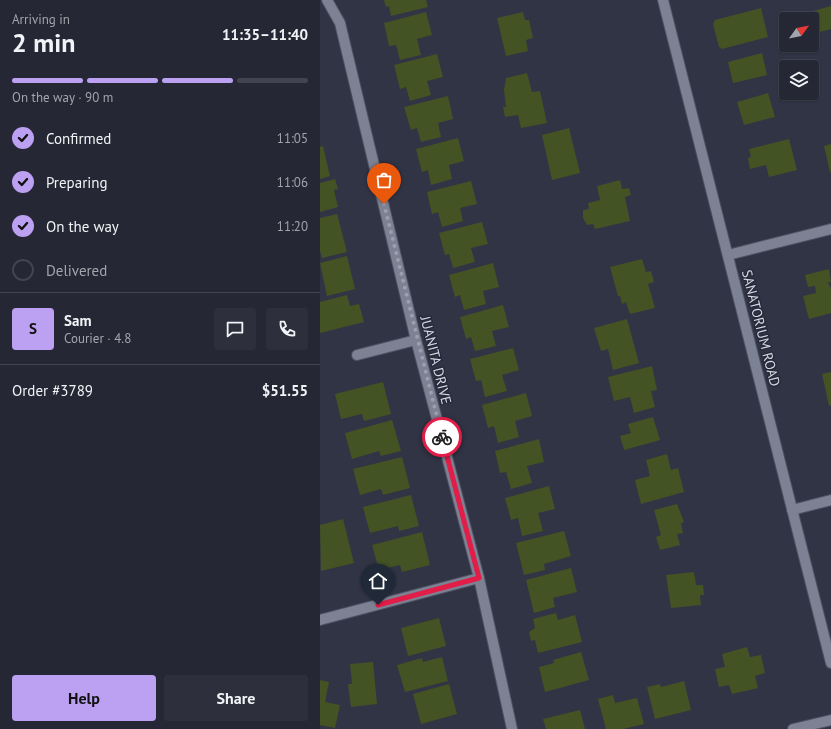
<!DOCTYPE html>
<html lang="en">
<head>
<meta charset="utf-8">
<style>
  body { margin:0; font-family:"PT Sans",sans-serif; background:#2d2f3c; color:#f1f3f6; height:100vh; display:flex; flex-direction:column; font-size:15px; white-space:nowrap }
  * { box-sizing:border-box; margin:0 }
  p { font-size:13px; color:#a3a5ac }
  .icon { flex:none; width:22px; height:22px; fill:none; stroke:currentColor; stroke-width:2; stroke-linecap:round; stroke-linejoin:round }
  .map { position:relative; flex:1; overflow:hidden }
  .panel { display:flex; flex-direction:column; background:#252734; width:320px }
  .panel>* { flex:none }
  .needle { width:26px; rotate:57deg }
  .fabs { position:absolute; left:459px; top:12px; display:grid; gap:8px }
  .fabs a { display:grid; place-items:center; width:40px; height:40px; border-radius:4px; background:#252734; box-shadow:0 1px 3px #0004,0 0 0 1px #42444f; font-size:20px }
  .pin { position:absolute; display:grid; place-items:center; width:34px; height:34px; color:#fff; margin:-41px -17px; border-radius:50% 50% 50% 0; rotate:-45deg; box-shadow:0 0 4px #0007 }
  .pin .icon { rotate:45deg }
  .courier { position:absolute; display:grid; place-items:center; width:40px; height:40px; margin:-20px; border:3px solid #e11d48; border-radius:50%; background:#fff; color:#222; box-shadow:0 1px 5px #0007 }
  .overview em { font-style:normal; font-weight:700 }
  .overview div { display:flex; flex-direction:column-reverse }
  .overview { display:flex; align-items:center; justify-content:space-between; height:68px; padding:0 12px }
  h1 { font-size:26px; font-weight:700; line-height:30px }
  .bar { display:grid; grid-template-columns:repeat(4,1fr); gap:6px 4px; align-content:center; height:48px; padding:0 12px }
  .bar i { height:5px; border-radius:3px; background:#42444f }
  .bar .selected { background:#bca0f2 }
  .bar p { grid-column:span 4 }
  .line { display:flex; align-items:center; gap:10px; padding:0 12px; border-top:1px solid #42444f }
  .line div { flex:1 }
  .round { display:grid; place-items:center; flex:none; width:42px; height:42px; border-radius:4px; background:#2d2f3c }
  ol { padding:0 12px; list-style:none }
  li { display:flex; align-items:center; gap:12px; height:44px }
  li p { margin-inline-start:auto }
  li .icon { padding:4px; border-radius:50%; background:#bca0f2; color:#111; stroke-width:4 }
  li:last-child { color:#a3a5ac }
  li i { width:22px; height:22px; border:2px solid #42444f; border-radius:50% }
  .button { display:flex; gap:8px; margin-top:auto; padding:8px 12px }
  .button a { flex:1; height:46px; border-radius:4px; background:#bca0f2; color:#111; font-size:16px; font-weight:700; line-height:46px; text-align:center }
  .button a+a { background:#2d2f3c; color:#f1f3f6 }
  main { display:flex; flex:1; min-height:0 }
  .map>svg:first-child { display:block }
</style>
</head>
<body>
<main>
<section class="panel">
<div class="overview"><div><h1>2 min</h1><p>Arriving in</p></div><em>11:35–11:40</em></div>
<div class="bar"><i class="selected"></i><i class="selected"></i><i class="selected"></i><i></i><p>On the way · 90 m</p></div>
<ol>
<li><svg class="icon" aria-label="check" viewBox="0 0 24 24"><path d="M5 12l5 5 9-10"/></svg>Confirmed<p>11:05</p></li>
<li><svg class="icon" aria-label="check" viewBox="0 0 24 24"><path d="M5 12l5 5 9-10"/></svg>Preparing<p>11:06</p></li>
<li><svg class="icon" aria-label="check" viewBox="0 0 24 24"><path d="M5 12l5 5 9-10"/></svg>On the way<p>11:20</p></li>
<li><i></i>Delivered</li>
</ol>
<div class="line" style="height:72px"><b class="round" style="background:#bca0f2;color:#111">S</b><div><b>Sam</b><p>Courier · 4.8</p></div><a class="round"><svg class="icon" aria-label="chat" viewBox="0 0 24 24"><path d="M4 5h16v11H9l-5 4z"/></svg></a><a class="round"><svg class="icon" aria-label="phone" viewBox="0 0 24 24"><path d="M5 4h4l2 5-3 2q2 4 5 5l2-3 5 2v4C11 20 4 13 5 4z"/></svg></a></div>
<div class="line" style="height:52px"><div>Order #3789</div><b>$51.55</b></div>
<div class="button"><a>Help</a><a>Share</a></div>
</section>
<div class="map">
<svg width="511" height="729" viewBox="0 0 511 729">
  <rect width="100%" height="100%" fill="#313445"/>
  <g fill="#435323">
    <path d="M64,0H106L108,7L71,16L69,6L66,7Z"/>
    <path d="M511,6V29L492,34V19H488L486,13Z"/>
    <path d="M441,8L448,37L402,49L399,47L393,24L395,20Z"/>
    <path d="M106,12L112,35L97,39L101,55L80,60L76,45L69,46L64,23Z"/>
    <path d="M203,12L205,20H209L213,38L206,40L208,51L186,56L177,18Z"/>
    <path d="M442,53L447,75L413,83L408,62Z"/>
    <path d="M117,54L123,77L107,81L111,95L90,101L86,87L80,89L74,65Z"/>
    <path d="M207,73L212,92L220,91L227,123L201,128L198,115L185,117L183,107H186L184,90L186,78Z"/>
    <path d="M448,93L455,117L424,125L417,102Z"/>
    <path d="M128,96L133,119L118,123L121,137L101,142L97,128L91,130L84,107Z"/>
    <path d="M249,128L260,173L232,180L222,135Z"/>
    <path d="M138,138L144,161L129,165L132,179L111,185L108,170L102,172L96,149Z"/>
    <path d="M469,139L477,170L449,177L446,165L430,169L428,158L431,157L429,149Z"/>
    <path d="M511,144V172H510L504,146Z"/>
    <path d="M3,146L10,176L0,179V147Z"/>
    <path d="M15,179L18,189L14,190L18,207L0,212V183Z"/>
    <path d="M300,180L302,189L309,188L311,195L305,197L310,221L275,229L273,224L267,225L263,218V210L269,209L268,203L280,200L277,186Z"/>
    <path d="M151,181L157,204L140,208L143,221L122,227L118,212L112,214L107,192Z"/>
    <path d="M17,214L27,252L2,258L0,251V218Z"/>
    <path d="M162,222L168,244L151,248L155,262L133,268L129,254L125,255L119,233Z"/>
    <path d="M27,256L35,289L7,296L0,263Z"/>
    <path d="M322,259L326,272L331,271L334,282L328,284L335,308L310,314L306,302L302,304L300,296H298L290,267Z"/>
    <path d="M173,263L179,287L163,291L166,304L144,310L140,295L135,297L129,275Z"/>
    <path d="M509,269L511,282H508L511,289V313L489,319L483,296L496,293L495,286L488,287L485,275Z"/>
    <path d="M27,295L30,306L39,304L44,322L0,333V302Z"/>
    <path d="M183,305L189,327L172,331L176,346L155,351L151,337L146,339L140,317Z"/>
    <path d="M307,319L319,363L293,370L288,349L281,351L274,328Z"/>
    <path d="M193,348L199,370L182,375L187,391L165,397L161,380L156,381L150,359Z"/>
    <path d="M332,366L337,390L331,391L335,407L314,413L310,397L294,401L288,377Z"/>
    <path d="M511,372V405L509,406L502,374Z"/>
    <path d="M63,382L71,414L44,421L42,414L21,419L15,394Z"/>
    <path d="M206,393L212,416L195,421L199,437L178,443L174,426L168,428L162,405Z"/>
    <path d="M333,417L340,440L304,450L300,436L311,433L308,424Z"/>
    <path d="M72,420L81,451L61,456L59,451L32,459L25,433Z"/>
    <path d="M219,439L224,462L207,466L212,483L191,489L186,472L180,473L175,451Z"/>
    <path d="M347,454L351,470L358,468L364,492L321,504L315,480L330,476L326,460Z"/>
    <path d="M82,457L90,488L63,495L61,489L40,495L33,469Z"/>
    <path d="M229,486L235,509L218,513L223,531L202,536L198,518L191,520L185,498Z"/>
    <path d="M91,495L99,526L79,531L78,526L50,533L43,507Z"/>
    <path d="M357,504L364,522L361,523L363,533L357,534L360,545L340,550L336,537L341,535L334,510Z"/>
    <path d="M23,519L34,563L1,571L0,525Z"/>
    <path d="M244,531L251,556L224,564L225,570L204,575L196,543Z"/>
    <path d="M102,532L110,565L82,572L80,565L59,570L52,545Z"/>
    <path d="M251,568L257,592L233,598L235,607L214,613L206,580Z"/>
    <path d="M374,572L376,585H383L384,595H380L381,605L351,608L346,575Z"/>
    <path d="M236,613L238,620L255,615L262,642L218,653L215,640L211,641L209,632L215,628L213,619Z"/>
    <path d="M119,618L126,646L88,656L81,628Z"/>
    <path d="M427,647L430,657L441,655L445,673L435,676L438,688L412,694L409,685L399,687L395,669L405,667L402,654Z"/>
    <path d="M261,652L269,680L225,692L219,667L234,663L233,660Z"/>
    <path d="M122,657L128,681L85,692L77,665L102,658L103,662Z"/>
    <path d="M53,662L57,704L31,707L28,684H32L30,664Z"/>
    <path d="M0,680L9,682L5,702L20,705L15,728L0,725Z"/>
    <path d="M364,681L371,710L335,719L327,687L340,684L341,687Z"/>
    <path d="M129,684L137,714L101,724L93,694Z"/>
    <path d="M293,695L295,703L317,698L324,724L303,729H286L278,699Z"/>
    <path d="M260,710L265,729H226L223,719Z"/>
  </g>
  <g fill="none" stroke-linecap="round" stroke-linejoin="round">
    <defs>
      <g id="minor">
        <path d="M7,0L20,23L96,340L159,578L192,729"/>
        <path d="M343,0L511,663"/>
        <path d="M408,255L511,229"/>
        <path d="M37,355L96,340"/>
        <path d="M472,510L511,500"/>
        <path d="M0,620L159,578"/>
        <path d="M473,729L511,720"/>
      </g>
    </defs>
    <use href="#minor" stroke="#4e515f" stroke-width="12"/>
    <use href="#minor" stroke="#7d8194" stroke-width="10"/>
  </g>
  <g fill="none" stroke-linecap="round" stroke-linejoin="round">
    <path stroke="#9c9fac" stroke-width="4" stroke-dasharray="0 7.2" d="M64,204L122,437"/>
    <path stroke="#e11d48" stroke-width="5" d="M58,605L159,578L122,437"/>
  </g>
  <g text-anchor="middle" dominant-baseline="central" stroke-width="3" stroke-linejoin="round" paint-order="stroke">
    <g font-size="14" fill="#d6d9e3" stroke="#272a3a">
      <text transform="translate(441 328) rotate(76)">SANATORIUM ROAD</text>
      <text transform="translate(116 360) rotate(76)">JUANITA DRIVE</text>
    </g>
  </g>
</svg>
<div class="fabs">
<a><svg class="needle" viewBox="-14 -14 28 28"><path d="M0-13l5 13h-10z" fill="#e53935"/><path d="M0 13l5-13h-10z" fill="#a3a5ac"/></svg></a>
<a><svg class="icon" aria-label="layers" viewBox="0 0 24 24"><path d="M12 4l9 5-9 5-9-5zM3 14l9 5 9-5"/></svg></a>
</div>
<div class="pin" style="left:64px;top:204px;background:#ea580c"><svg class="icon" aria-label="bag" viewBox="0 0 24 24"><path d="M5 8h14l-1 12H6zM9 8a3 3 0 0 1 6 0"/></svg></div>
<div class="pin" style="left:58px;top:605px;background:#1f2937"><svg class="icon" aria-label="home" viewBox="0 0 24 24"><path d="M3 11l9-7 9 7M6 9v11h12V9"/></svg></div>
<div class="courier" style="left:122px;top:437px"><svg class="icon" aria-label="bike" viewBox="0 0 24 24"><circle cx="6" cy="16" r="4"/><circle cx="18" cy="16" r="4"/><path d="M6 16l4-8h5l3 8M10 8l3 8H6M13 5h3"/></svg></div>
</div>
</main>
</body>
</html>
